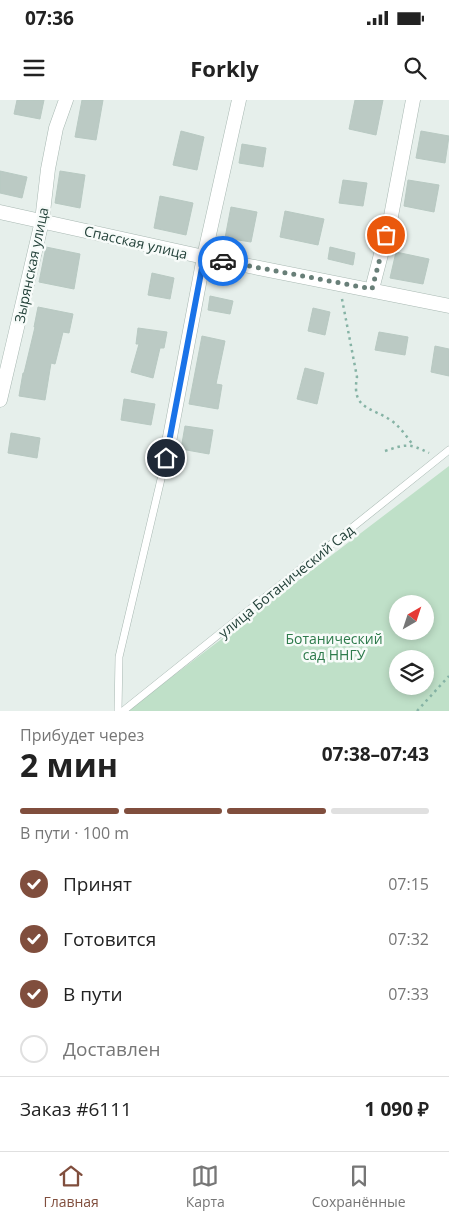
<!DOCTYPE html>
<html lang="ru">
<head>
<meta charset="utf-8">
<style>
  body { margin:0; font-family:"Open Sans",sans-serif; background:#f2f2f2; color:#222; height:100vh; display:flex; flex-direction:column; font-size:19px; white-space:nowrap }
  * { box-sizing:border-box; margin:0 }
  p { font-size:16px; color:#767676 }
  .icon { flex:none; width:28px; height:28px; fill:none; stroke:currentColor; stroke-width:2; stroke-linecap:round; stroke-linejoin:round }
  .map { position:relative; height:611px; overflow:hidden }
  .side { display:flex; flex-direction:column; background:#fff; flex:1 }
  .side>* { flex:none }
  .needle { width:32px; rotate:39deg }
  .fabs { position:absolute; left:389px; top:495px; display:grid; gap:10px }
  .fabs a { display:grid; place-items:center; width:45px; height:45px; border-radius:50%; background:#fff; box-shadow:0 2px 8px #0003; font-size:25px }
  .pin { position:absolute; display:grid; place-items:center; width:42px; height:42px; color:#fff; margin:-21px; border:2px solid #fff; border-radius:50%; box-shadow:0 1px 5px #0007 }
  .courier { position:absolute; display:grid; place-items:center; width:50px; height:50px; margin:-25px; border:4px solid #1a73e8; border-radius:50%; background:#fff; color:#222; box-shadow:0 1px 6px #0007 }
  .headline em { font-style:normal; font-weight:700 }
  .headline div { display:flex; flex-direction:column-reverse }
  .headline { display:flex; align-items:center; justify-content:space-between; height:85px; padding:0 20px }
  h1 { font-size:32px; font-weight:700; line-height:38px }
  .bar { display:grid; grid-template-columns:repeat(4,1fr); gap:8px 5px; align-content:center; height:60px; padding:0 20px }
  .bar i { height:6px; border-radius:4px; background:#e0e0e0 }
  .bar .active { background:#804e3d }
  .bar p { grid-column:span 4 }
  .line { display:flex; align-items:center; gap:12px; padding:0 20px; border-top:1px solid #e0e0e0 }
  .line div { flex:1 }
  ol { padding:0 20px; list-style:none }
  li { display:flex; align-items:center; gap:15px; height:55px }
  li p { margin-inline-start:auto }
  li .icon { padding:5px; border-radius:50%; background:#804e3d; color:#fff; stroke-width:4 }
  li:last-child { color:#767676 }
  li i { width:28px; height:28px; border:2px solid #e0e0e0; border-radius:50% }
  .status { display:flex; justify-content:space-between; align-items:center; height:35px; padding:0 25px; background:#fff; direction:ltr }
  .status svg { height:14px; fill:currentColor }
  header { display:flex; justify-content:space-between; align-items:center; height:65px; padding:0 20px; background:#fff; font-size:22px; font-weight:700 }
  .tabs { display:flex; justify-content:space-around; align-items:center; height:70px; border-top:1px solid #e0e0e0; background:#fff; font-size:14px; color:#767676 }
  .tabs a { display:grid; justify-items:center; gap:2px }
  .tabs .active { color:#804e3d }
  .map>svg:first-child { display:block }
</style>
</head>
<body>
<div class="status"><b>07:36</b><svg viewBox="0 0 49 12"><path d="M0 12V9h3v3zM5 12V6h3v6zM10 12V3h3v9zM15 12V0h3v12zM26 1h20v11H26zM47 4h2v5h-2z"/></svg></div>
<header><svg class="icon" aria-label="menu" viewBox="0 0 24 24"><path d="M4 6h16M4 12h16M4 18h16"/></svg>Forkly<svg class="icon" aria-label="search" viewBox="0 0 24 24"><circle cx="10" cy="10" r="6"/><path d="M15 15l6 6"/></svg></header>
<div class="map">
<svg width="449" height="611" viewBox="0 0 449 611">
  <rect width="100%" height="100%" fill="#e6efeb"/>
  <path fill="#bfe0c8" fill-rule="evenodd" d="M449,366V611H127ZM398,504H425V531H398ZM398,559H425V586H398Z"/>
  <g fill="#bbcac4" stroke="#b8c9c2">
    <path d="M17,0H44L40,19L14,14Z"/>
    <path d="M82,0H103L96,40L75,37Z"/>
    <path d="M355,0H383L376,35L349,29Z"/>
    <path d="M181,31L204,37L197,70L173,65Z"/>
    <path d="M421,31L449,36L445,63L416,58Z"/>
    <path d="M242,44L266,48L263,67L239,63Z"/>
    <path d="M0,71L27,77L22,98L0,93Z"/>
    <path d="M60,71L85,75L80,108L55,103Z"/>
    <path d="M343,80L367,83L363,106L339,103Z"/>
    <path d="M408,80L439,85L434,112L404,106Z"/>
    <path d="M160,96L193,103L186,135L154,128Z"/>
    <path d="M231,107L257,112L251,142L225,138Z"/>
    <path d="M285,111L324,119L318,145L280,137Z"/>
    <path d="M46,147L80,154L74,189L39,182Z"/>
    <path d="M330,147L355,153L353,165L328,159Z"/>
    <path d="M396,152L429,159L423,184L390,178Z"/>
    <path d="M152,173L174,178L170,199L148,195Z"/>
    <path d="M210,196L233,201L230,214L208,210Z"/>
    <path d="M38,207L73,214L69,233L63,232L55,264L51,263L45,300L19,296L23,273H24L35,227H34Z"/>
    <path d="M313,208L330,212L325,235L308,231Z"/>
    <path d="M138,228L167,232L164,248H160L153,278L131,272L139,244H136Z"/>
    <path d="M379,232L408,237L405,255L375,250Z"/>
    <path d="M202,236L225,241L216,284L222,285L218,309L189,304Z"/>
    <path d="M435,246L449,249V276L431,272Z"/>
    <path d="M305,268L324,273L317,304L297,299Z"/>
    <path d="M124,299L155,304L151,325L121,320Z"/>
    <path d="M185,326L213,330L209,354L181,349Z"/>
    <path d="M11,333L40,338L37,358L8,353Z"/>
  </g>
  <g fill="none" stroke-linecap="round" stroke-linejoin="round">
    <defs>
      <g id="service">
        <path d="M118,611L119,557L166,358"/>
        <path d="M123,611L449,350"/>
      </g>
      <g id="minor">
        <path d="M0,112L204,157L449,206"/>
        <path d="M372,189L391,116L413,0"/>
        <path d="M0,300L42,121L48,69L56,28L66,0"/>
        <path d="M166,358L204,157L239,0"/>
      </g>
    </defs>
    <use href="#service" stroke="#a8b8b2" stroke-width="8"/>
    <use href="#minor" stroke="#a8b8b2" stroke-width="15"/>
    <g stroke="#86b3a5" stroke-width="2.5" stroke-dasharray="2.5 4" stroke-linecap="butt">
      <path d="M342,199L357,277C351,310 372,307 392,321C401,328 407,337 413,345"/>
      <path d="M385,351C406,344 409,343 429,353"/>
      <path d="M417,611L449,576"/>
    </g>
    <use href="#service" stroke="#fff" stroke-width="7"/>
    <use href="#minor" stroke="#fff" stroke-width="14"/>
  </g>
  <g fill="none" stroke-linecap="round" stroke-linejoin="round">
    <path stroke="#687f78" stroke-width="5" stroke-dasharray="0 9" d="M223,161L372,189L386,135"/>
    <path stroke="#1a73e8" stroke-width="6" d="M166,358L204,157L223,161"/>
  </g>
  <g text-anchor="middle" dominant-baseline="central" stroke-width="5" stroke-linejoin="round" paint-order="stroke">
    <g font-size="14" fill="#24423a" stroke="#f7fbf9">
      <text transform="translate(136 142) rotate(13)">Спасская улица</text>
      <text transform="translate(31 165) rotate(-78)">Зырянская улица</text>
      <text transform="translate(286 481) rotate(-39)">улица Ботанический Сад</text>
    </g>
    <g font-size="14" fill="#2d7a4b" stroke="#f7fbf9">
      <text x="334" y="538">Ботанический<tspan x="334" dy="16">сад ННГУ</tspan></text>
    </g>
  </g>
</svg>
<div class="fabs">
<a><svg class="needle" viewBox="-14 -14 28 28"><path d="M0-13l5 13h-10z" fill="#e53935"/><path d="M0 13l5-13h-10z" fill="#767676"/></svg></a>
<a><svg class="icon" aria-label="layers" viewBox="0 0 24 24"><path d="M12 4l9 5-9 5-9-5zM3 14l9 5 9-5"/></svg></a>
</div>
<div class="pin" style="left:386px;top:135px;background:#ea580c"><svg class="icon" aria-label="bag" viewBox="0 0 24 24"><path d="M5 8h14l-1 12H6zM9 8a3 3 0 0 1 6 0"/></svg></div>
<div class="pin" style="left:166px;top:358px;background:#1f2937"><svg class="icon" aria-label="home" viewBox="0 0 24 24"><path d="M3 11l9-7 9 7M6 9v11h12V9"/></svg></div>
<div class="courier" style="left:223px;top:161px"><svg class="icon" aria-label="car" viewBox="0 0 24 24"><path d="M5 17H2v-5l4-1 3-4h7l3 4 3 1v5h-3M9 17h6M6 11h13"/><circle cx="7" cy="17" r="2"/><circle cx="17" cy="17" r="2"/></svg></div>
</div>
<section class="side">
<div class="headline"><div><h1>2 мин</h1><p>Прибудет через</p></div><em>07:38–07:43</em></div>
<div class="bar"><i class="active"></i><i class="active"></i><i class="active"></i><i></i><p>В пути · 100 m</p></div>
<ol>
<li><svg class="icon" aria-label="check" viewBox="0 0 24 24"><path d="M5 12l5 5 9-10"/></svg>Принят<p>07:15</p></li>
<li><svg class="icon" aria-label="check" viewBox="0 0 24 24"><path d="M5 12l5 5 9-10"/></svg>Готовится<p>07:32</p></li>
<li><svg class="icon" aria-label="check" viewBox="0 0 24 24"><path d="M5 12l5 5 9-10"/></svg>В пути<p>07:33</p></li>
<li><i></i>Доставлен</li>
</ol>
<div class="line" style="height:65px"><div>Заказ #6111</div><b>1 090 ₽</b></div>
</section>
<nav class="tabs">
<a class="active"><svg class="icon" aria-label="home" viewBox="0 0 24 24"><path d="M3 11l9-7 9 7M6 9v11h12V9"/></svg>Главная</a>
<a><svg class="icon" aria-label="map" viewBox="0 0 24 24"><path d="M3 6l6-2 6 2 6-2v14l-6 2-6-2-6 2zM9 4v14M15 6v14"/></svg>Карта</a>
<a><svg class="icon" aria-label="saved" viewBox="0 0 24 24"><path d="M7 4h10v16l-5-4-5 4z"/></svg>Сохранённые</a>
</nav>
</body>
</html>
